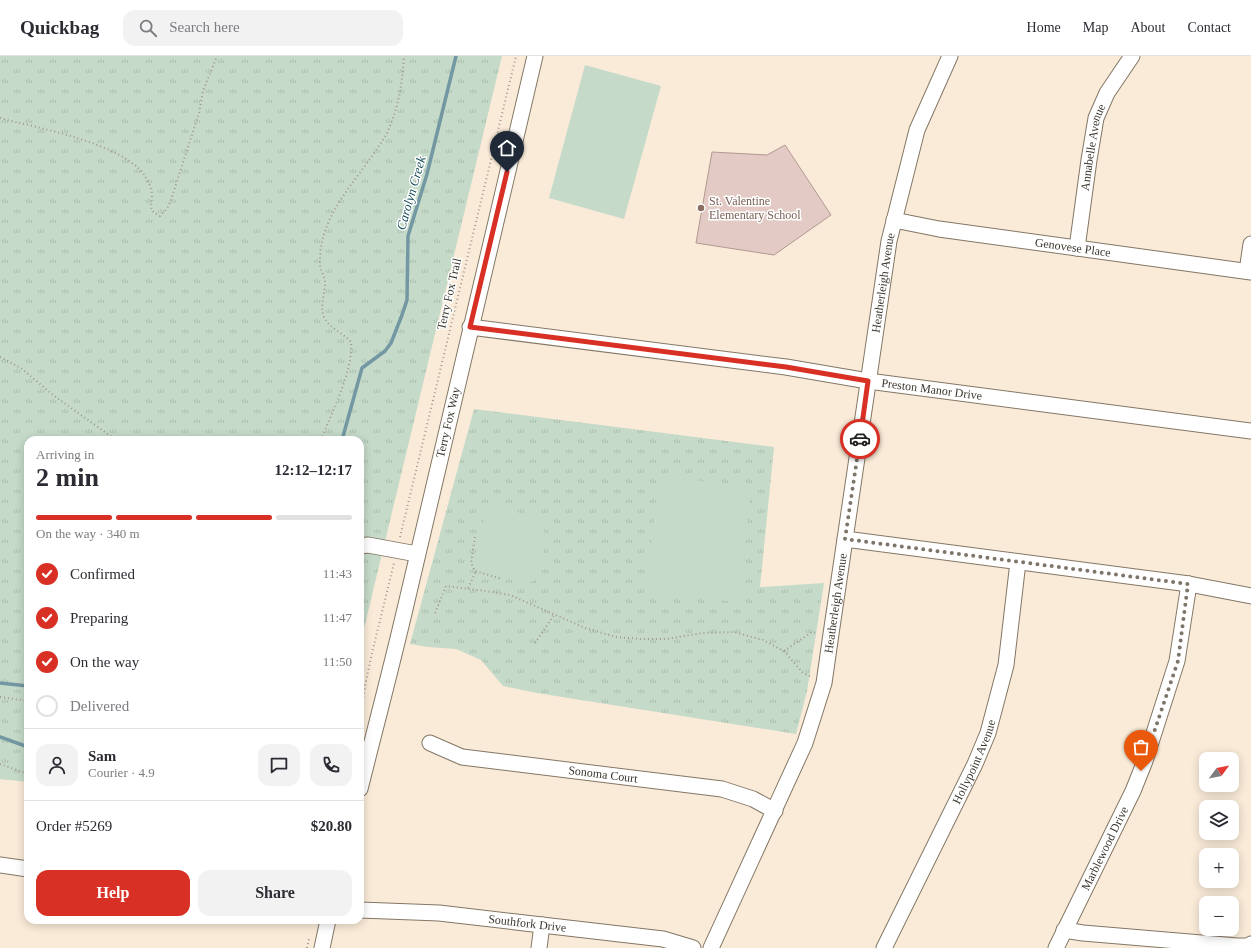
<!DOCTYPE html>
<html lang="en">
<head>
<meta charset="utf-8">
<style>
  body { margin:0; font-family:"Times New Roman",serif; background:#f2f2f3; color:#2b2b33; height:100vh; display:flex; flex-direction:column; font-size:15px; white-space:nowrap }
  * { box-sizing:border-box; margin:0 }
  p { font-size:13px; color:#7c7c81 }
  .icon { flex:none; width:22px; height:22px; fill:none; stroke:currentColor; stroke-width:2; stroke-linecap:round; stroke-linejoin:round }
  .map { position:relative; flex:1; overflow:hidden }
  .sheet { position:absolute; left:24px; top:380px; width:340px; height:488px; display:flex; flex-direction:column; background:#fff; border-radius:12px; box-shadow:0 2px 10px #0003 }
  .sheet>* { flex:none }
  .needle { width:26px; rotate:58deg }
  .tools { position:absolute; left:1199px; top:696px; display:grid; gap:8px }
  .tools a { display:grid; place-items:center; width:40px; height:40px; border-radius:8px; background:#fff; box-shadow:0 2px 10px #0003; font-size:20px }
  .pin { position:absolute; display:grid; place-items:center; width:34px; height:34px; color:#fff; margin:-41px -17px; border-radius:50% 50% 50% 0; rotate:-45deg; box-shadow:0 0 4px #0007 }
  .pin .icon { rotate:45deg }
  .courier { position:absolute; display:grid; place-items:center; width:40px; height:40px; margin:-20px; border:3px solid #d93025; border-radius:50%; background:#fff; color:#222; box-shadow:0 1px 5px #0007 }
  .head em { font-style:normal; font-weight:600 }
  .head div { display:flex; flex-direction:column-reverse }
  .head { display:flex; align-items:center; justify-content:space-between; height:68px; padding:0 12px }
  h1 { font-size:26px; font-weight:600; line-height:30px }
  .bar { display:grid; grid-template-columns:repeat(4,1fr); gap:6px 4px; align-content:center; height:48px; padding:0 12px }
  .bar i { height:5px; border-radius:3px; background:#e1e1e2 }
  .bar .on { background:#d93025 }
  .bar p { grid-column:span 4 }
  .line { display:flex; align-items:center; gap:10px; padding:0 12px; border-top:1px solid #e1e1e2 }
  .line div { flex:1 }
  .round { display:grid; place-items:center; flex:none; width:42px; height:42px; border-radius:12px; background:#f2f2f3 }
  ol { padding:0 12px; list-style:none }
  li { display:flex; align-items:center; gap:12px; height:44px }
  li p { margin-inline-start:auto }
  li .icon { padding:4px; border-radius:50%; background:#d93025; color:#fff; stroke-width:4 }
  li:last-child { color:#7c7c81 }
  li i { width:22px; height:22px; border:2px solid #e1e1e2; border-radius:50% }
  .button { display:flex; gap:8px; margin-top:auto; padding:8px 12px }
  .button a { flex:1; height:46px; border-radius:12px; background:#d93025; color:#fff; font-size:16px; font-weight:600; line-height:46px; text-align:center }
  .button a+a { background:#f2f2f3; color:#2b2b33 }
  header { display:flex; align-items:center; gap:24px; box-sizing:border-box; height:56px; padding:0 20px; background:#fff; border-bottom:1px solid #e1e1e2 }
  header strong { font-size:19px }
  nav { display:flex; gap:22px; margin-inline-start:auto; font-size:14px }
  .search { width:280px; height:36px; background:#f2f2f3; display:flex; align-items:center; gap:10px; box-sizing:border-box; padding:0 14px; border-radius:12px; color:#7c7c81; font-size:15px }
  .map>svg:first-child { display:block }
</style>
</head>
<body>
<header>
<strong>Quickbag</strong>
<div class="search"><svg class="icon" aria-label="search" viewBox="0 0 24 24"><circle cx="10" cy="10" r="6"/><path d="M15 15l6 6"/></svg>Search here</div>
<nav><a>Home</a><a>Map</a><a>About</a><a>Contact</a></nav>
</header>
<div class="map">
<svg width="1251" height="892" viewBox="0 0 1251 892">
  <defs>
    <pattern id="grass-tufts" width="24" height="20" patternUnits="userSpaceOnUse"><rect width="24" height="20" fill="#c5dac9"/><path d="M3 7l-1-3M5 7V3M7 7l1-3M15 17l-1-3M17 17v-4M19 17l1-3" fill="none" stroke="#aabcad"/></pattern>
  </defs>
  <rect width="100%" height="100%" fill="#faebd8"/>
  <g fill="url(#grass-tufts)">
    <path d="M0,0H502L360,589V384H28V726L0,723Z"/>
    <path d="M474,353L774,391L760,531L824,527L807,635L796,678L537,637L503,630L481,604L456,593L428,591L410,588Z"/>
  </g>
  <g fill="#c5dac9">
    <path d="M585,9L661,30L624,163L549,142Z"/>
    <path d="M658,421L751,430L740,546L647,537Z"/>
    <path d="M493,451C509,455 542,457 545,478C546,485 540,511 539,521L533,525L527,527L478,513L474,503L486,457Z"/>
  </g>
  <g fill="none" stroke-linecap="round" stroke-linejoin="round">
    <g stroke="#7398a3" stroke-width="3.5">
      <path d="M342,384L362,312L385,295L391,287L402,259L407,244L408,180L427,118L456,0"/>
      <path d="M0,627L28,630"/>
      <path d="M0,681L28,691"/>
    </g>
  </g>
  <path fill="#e4cac4" stroke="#b19992" d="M785,89L831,159L774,199L696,187L712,96L767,99Z"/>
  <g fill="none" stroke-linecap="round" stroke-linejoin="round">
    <defs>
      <g id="minor">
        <path id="s1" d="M894,164L939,173L1251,216"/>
        <path id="s2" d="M1077,192L1089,104L1096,62L1107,37L1132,0"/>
        <path d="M1247,215L1251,188"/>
        <path id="s3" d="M470,271L786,311L868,325L1251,375"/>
        <path d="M845,483L1189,528L1251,540"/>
        <path d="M360,490L368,489L417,498"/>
        <path id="s4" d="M430,687L462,701L722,733L753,743L775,755"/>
        <path id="s5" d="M360,733C375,673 391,613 405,553C447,368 491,184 535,0"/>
        <path d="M0,809L28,813"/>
        <path id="s6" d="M360,854L439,857L516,866L663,883L693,892"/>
        <path d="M1064,874L1083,877L1237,890H1248L1251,888"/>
        <path d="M322,892L328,864"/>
        <path d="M539,892L542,869"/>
        <path id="s7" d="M711,892L805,687L824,627L831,578L889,185L917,74L950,0"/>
        <path id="s8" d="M884,892L975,708L988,677L1006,609L1018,506"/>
        <path id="s9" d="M1056,892L1133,735L1145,705L1177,605L1189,528"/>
      </g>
    </defs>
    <use href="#minor" stroke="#837765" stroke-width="17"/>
    <g stroke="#a2988a" stroke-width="2" stroke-dasharray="1 3" stroke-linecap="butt">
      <path d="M0,62C37,72 123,87 145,120C148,125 152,133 152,139C152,145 150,149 152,155L160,160L167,153L171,144L199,57L203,35L217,0"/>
      <path d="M0,301L21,312L53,339L116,384"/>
      <path d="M321,384C331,358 354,313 351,286C343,277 329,272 324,261C319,249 326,237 325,225C324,219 320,214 320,207C319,164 349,133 372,100C377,92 383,85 387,77C399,50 402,29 404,0"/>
      <path d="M400,481L516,0"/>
      <path d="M475,481L471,507L475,515L502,523"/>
      <path d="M468,532L476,515"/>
      <path d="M435,557L446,530L485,535L510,539L585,572L616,581L641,583H666L703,577L734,576L763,584L784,595L803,617L812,621"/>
      <path d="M535,587L554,559"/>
      <path d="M784,595L812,576L817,577"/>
      <path d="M0,641L28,645"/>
      <path d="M360,665L365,630L372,597L394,507"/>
      <path d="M0,708L28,718"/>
      <path d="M307,892L309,883"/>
    </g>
    <use href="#minor" stroke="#fff" stroke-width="15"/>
  </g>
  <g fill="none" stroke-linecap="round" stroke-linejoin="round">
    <path stroke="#7e756a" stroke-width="4" stroke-dasharray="0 7.2" d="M860,383L845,483L1188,528L1178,605L1141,715"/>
    <path stroke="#d93025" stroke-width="5" d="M507,116L470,271L786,311L868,325L860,383"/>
  </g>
  <circle fill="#8d6e63" stroke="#fff" stroke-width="1.5" cx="701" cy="152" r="4"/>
  <g text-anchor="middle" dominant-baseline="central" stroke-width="3" stroke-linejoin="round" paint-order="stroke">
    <g font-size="12" fill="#3b362e" stroke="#fff">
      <text stroke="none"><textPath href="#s2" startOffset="102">Annabelle Avenue</textPath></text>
      <text stroke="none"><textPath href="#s1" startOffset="181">Genovese Place</textPath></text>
      <text stroke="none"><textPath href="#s7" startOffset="693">Heatherleigh Avenue</textPath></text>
      <text transform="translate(449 238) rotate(-77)">Terry Fox Trail</text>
      <text stroke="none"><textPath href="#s3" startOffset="466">Preston Manor Drive</textPath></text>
      <text stroke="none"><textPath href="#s5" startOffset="377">Terry Fox Way</textPath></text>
      <text stroke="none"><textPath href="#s7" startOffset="369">Heatherleigh Avenue</textPath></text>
      <text stroke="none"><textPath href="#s8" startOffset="207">Hollypoint Avenue</textPath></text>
      <text stroke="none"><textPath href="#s4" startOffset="177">Sonoma Court</textPath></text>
      <text stroke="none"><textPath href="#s9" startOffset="111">Marblewood Drive</textPath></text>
      <text stroke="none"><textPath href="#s6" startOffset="168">Southfork Drive</textPath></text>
    </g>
    <g font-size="12" fill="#785e54" stroke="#fff" text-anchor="start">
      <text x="709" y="145">St. Valentine<tspan x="709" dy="14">Elementary School</tspan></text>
    </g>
    <g font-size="13" font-style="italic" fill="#124956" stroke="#fff">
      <text transform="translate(411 137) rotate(-74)">Carolyn Creek</text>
    </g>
  </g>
</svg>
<div class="tools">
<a><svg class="needle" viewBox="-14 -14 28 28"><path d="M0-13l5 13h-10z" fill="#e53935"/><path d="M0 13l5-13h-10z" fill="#7c7c81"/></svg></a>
<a><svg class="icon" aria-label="layers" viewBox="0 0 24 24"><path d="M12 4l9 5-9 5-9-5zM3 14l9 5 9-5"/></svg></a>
<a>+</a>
<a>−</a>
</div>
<div class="pin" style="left:1141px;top:715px;background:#ea580c"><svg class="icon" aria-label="bag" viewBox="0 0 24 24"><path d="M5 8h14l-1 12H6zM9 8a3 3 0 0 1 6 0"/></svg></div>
<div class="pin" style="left:507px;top:116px;background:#1f2937"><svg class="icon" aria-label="home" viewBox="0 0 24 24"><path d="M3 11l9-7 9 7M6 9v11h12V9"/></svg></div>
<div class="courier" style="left:860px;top:383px"><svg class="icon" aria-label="car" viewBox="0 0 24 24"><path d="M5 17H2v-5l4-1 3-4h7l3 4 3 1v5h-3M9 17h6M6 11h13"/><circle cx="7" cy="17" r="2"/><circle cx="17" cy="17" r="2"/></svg></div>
<section class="sheet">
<div class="head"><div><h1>2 min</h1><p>Arriving in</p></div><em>12:12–12:17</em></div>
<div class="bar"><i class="on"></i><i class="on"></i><i class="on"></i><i></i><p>On the way · 340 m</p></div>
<ol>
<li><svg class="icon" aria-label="check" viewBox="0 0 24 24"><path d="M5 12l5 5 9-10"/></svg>Confirmed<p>11:43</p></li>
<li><svg class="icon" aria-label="check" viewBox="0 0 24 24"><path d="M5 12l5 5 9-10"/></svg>Preparing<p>11:47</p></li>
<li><svg class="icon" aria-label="check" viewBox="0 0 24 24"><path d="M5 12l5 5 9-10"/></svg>On the way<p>11:50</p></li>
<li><i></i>Delivered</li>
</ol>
<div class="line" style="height:72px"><a class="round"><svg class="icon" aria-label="person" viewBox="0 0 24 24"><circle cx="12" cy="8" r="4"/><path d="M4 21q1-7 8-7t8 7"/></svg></a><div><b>Sam</b><p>Courier · 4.9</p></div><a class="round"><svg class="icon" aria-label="chat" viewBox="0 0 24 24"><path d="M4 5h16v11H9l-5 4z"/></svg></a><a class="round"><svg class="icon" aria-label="phone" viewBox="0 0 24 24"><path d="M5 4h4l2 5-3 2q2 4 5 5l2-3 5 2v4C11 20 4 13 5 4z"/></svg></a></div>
<div class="line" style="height:52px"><div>Order #5269</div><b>$20.80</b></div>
<div class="button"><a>Help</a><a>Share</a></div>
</section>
</div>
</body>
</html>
